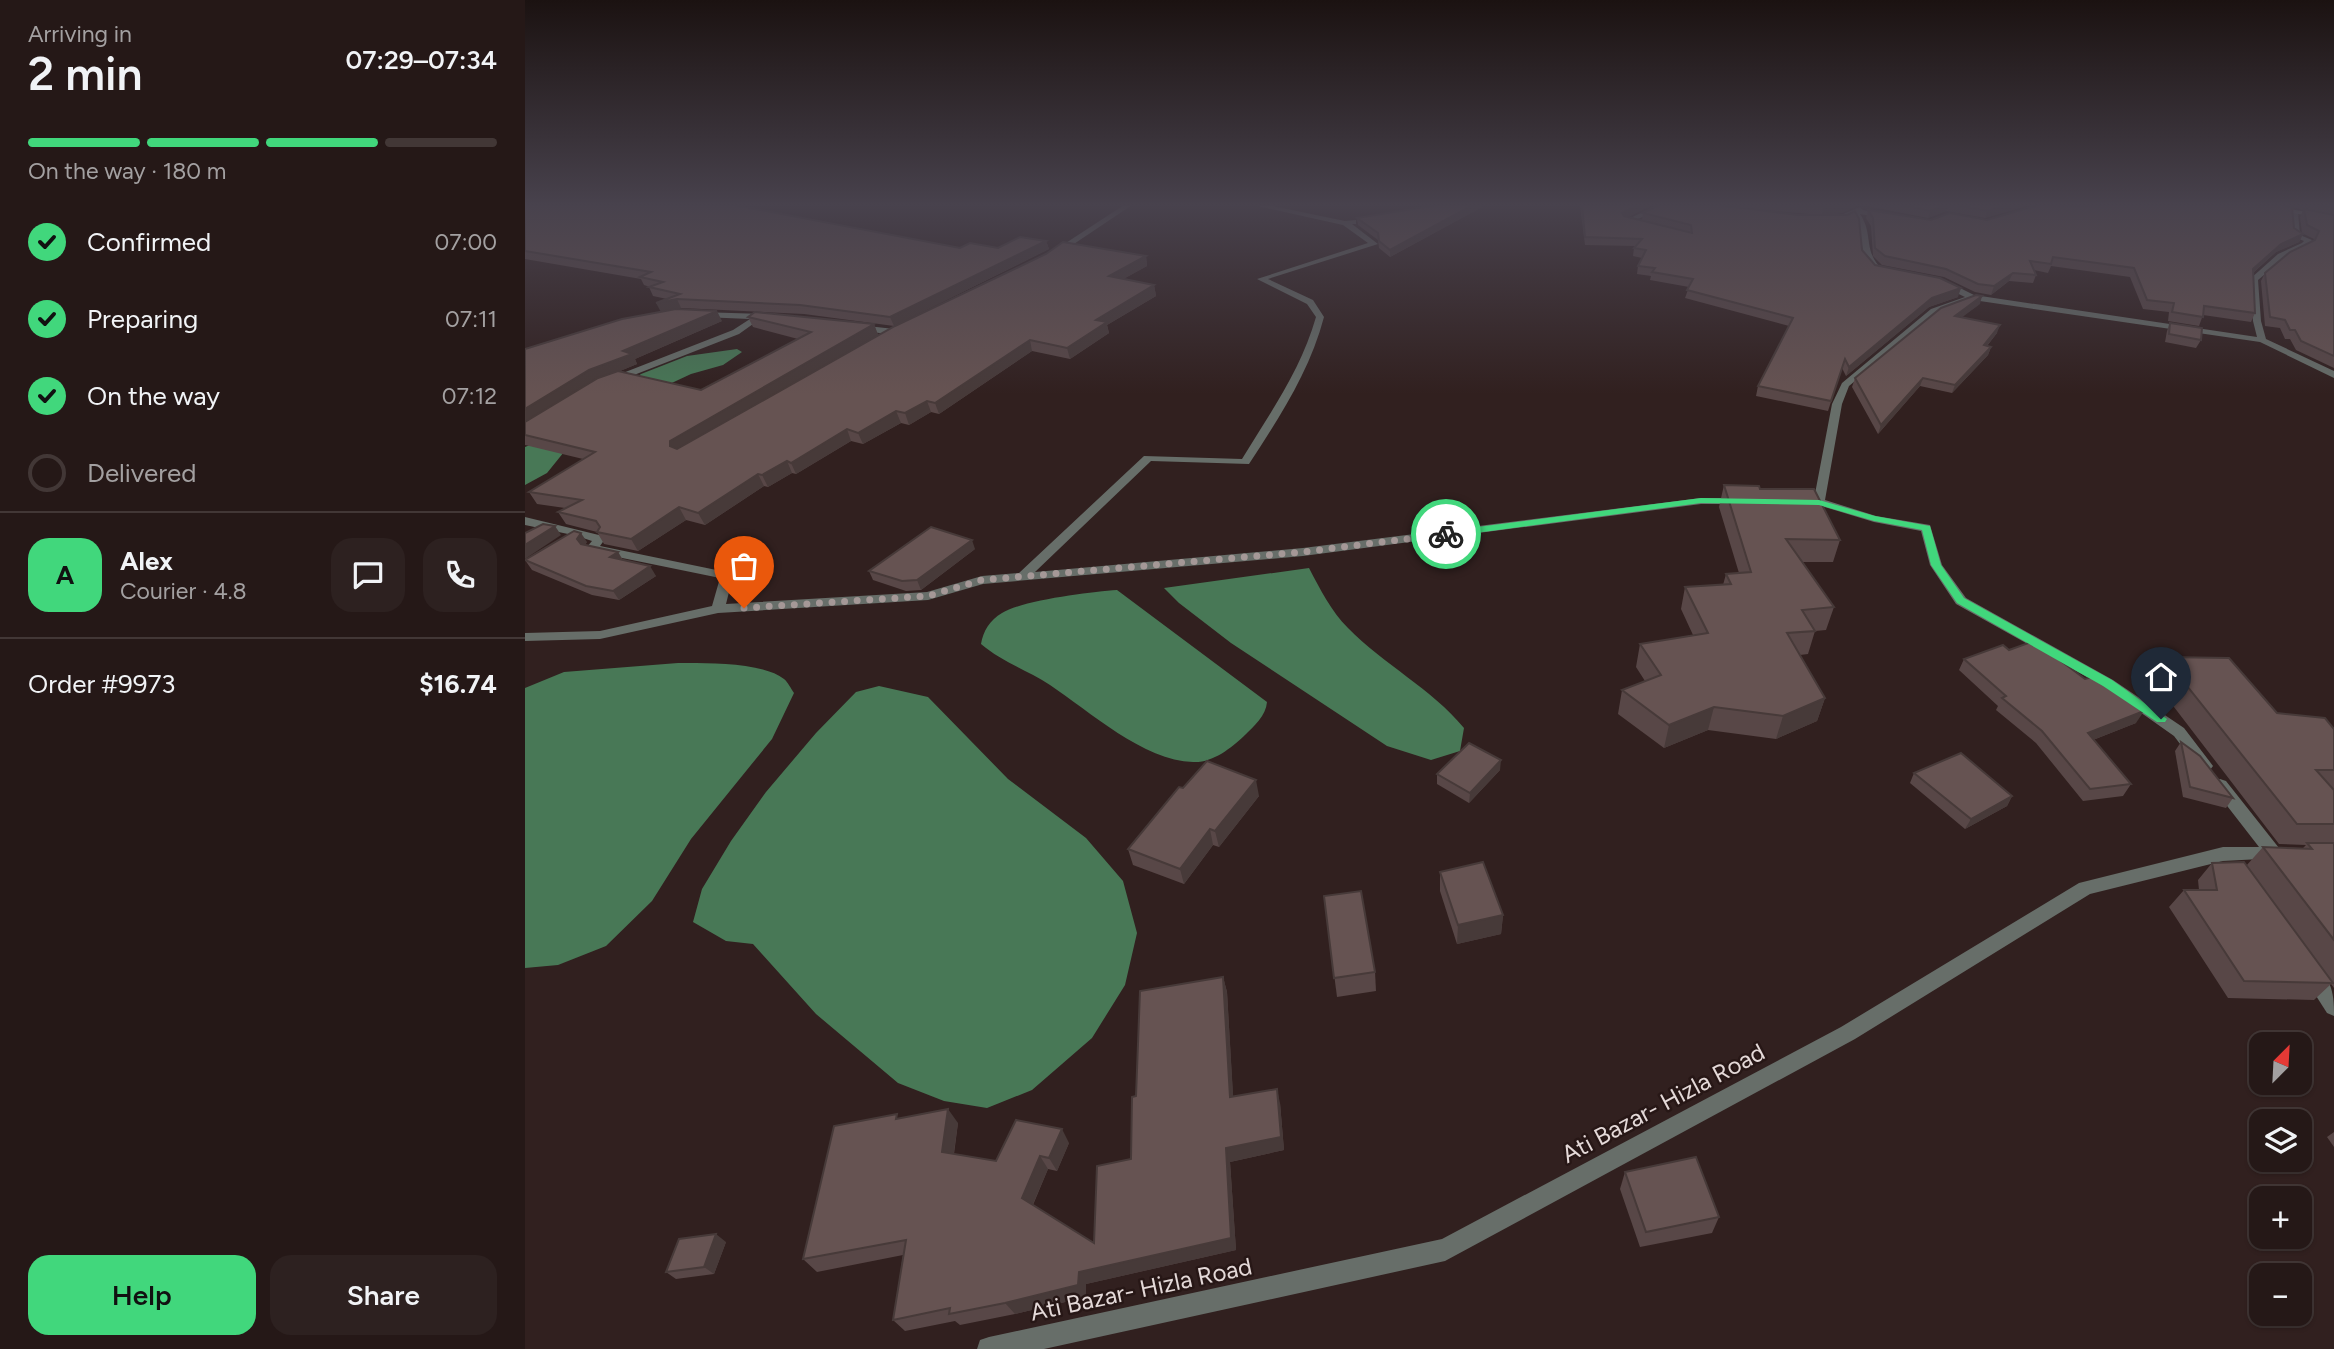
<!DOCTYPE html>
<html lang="en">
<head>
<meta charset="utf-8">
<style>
  body { margin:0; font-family:Figtree,sans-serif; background:#2d2120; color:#f1f3f6; height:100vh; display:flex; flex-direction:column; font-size:26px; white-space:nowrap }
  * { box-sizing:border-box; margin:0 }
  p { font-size:23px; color:#a3a0a1 }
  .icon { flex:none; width:38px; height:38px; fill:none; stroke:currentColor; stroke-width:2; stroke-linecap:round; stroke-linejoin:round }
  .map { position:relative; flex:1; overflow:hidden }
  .details { display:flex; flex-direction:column; background:#251817; width:525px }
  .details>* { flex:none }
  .needle { width:46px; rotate:24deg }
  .tools { position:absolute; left:1724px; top:1032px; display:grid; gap:14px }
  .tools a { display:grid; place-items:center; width:63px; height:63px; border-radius:14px; background:#251817; box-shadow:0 2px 5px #0004,0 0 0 2px #423736; font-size:35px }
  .pin { position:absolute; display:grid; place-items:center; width:60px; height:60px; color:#fff; margin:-72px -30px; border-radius:50% 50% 50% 0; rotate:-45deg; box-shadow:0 0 7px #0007 }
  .pin .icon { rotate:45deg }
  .courier { position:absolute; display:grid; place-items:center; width:70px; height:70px; margin:-35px; border:5px solid #41d77c; border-radius:50%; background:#fff; color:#222; box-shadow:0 2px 9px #0007 }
  .head em { font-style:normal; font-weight:600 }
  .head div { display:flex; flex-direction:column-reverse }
  .head { display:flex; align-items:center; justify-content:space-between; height:119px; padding:0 28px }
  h1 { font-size:46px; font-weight:600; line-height:52px }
  .bar { display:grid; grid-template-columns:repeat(4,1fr); gap:10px 7px; align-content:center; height:84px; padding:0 28px }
  .bar i { height:9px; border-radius:5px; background:#423736 }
  .bar .selected { background:#41d77c }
  .bar p { grid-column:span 4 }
  .line { display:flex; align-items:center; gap:18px; padding:0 28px; border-top:2px solid #423736 }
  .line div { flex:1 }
  .round { display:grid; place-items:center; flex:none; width:74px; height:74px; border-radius:21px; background:#2d2120 }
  ol { padding:0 28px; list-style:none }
  li { display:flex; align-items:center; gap:21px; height:77px }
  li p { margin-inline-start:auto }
  li .icon { padding:7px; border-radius:50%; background:#41d77c; color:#111; stroke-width:4 }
  li:last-child { color:#a3a0a1 }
  li i { width:38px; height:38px; border:4px solid #423736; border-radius:50% }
  .action { display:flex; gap:14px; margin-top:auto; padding:14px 28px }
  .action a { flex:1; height:80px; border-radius:21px; background:#41d77c; color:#111; font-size:28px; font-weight:600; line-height:80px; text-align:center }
  .action a+a { background:#2d2120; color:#f1f3f6 }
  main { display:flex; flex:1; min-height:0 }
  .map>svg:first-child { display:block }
</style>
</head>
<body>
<main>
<section class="details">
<div class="head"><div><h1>2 min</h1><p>Arriving in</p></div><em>07:29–07:34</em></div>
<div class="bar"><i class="selected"></i><i class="selected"></i><i class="selected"></i><i></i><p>On the way · 180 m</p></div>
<ol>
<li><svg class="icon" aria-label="check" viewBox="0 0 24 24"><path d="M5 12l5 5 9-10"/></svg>Confirmed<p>07:00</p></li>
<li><svg class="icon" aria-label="check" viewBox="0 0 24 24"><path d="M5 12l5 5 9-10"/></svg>Preparing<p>07:11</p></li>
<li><svg class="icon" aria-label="check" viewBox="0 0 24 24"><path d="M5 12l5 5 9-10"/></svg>On the way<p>07:12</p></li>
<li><i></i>Delivered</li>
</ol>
<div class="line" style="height:126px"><b class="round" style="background:#41d77c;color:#111">A</b><div><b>Alex</b><p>Courier · 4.8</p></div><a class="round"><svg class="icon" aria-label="chat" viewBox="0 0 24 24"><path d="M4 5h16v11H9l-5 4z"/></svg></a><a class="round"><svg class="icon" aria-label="phone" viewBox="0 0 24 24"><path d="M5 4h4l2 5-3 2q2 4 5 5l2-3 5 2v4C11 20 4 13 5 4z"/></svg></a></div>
<div class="line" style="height:91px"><div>Order #9973</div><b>$16.74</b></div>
<div class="action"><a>Help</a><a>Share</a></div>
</section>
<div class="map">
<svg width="1809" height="1349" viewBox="0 0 1809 1349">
  <rect width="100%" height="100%" fill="#31201f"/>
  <g fill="#487856">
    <path d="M212,349L217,352L198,365L166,374L136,388L43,447L22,473L0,485V447L36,432L116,374L162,356Z"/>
    <path d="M784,568C795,589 806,611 823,628C859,665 906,688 939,728L935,751L906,760L862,746L706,643L654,603L639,588Z"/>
    <path d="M592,590L742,702C741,716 729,726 719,736C706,748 688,763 668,762C619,761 564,711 525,685C502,670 477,662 456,644C458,631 465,620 477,613C498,600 566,592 592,590Z"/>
    <path d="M153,663C181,663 237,662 259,679C263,682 266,689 269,693L247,739L166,839L127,901L81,946L33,965L0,968V688L39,672Z"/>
    <path d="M354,686L403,697L483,779L561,838L598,881L612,933L600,985L567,1038L507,1090L462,1108L419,1101L373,1083L291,1014L228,944L201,941L168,922L177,889L206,841L241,792L291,733L331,692Z"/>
  </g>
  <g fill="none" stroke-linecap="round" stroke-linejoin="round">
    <g fill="#676e69" fill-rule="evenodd">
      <path d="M599,205H607L531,256L524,254Z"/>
      <path d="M728,205H742L820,221L831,220V224H827L853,244L743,279L788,300L799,317C785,371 754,418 724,464L626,461L510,572L778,548L1176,498H1214L1220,501L1214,504H1176L778,556L458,584L403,600L193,613L75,639L0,641V633L75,631L187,606L195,578L63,551L61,548L67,541L55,537L45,542L41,541L39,538L43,534L0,525V517L78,536L80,539L75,546L206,573L208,576L201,604L402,592L457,576L494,573L619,456L717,459C745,413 776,370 791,317L782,304L732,279L843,243L818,225Z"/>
      <path d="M1133,205H1142L1109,221L1115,222V226L1099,221Z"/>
      <path d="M1335,207L1338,210L1364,216L1360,218L1335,214C1348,233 1339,249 1354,266L1353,268H1347C1332,252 1340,233 1329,215L1320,220L1309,218Z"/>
      <path d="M1769,210L1773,212L1775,235L1787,240L1783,247L1759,258L1733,280L1736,321L1741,339L1809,371V378L1735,342L1448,300L1412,313L1324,386L1317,404L1300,500L1351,516L1405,525L1417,565L1441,598L1588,680L1659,728L1685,762L1688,766L1685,770H1675L1649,736L1578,686L1431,604L1405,565L1396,531L1349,522L1293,505L1275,504L1273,502L1279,499H1289L1307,404L1317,383L1406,309L1440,297L1417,286V282H1423L1449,295L1732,337L1728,321L1725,279L1753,254L1777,243L1779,241L1767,236L1765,212Z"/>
      <path d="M174,312L241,314L245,317L235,319L214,334L91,382H85V378L208,330L225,319L177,317L173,314Z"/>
      <path d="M334,325L369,329L379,325L383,328L370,335L331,330L330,328Z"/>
      <path d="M1695,779L1701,781L1754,848L1756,853L1754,858L1698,861L1565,894L1330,1039L920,1261L519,1349H452L455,1340L464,1337L917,1239L1316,1027L1554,883L1698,847H1734L1689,789L1687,785L1689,781Z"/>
      <path d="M1788,969C1808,976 1809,997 1809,1016L1802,1013L1779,977L1781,971Z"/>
    </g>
    <path fill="#8d988f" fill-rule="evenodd" d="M1728,205H1743L1809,217V221Z"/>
  </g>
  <g fill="#584747">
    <path d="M0,205L435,248H473L521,241L524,249L369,326L279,314L156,308L152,309L197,321L110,359L112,364L95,371L176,390L273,339L228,327L223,317L349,324L353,335L306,362L621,256L622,266L598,279L629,285L631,296L582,325L584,333L545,359L507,351L414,414L406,412L384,425L376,423L338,444L326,441L271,474L267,473L243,487L239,486L180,525L161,520L113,551L79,544L72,532L41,524L33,512L40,508L12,504L4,492L58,459L0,445V349L136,312L142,299L128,296L124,287H125L119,285L116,279L0,259Z"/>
    <path d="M912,205H957V207L865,257L854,248L853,240L833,225L832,218Z"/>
    <path d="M1055,205H1127L1103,217L1117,220L1118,213L1134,205H1333L1317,213L1297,215L1228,209L1337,250L1350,265L1433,297L1404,307L1321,376L1317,368L1303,411L1231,396L1233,386L1264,326L1160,298L1164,287L1125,280L1126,276L1112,274L1113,266L1117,258L1108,256L1109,248L1111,246L1060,245Z"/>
    <path d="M1337,205H1504L1460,218L1421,211L1403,218Z"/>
    <path d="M1571,205H1809V368L1771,350L1765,339H1760L1755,328L1740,326L1736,281L1740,273L1789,241V239L1777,233L1775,217L1778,210L1767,207L1769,228L1778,234L1774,242L1751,252L1728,273L1730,313L1726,322L1678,315L1674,326L1643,321L1644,312L1618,309L1605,277L1526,266L1523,273L1509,270L1511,275L1508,283L1484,281L1466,295L1450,292L1419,277L1357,265L1348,256L1346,226L1341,218L1343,210L1406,220H1462Z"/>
    <path d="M1455,304L1436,317L1472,333L1462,346L1466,347L1463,355L1427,393L1395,386L1353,434L1327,387L1330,378Z"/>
    <path d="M1645,323L1676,340L1671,348L1640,342L1642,331Z"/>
    <path d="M1199,485L1235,489L1315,540L1308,562H1277L1309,607L1301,630L1290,631L1283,654L1275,655L1300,698L1292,721L1251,739L1183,730L1139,748L1093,714L1097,690L1120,681L1111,667L1115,644L1168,635L1156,609L1160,587L1198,585L1201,574L1214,573L1194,507Z"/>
    <path d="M62,542L60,545L93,552L98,560L131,576L94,600L67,595L7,570L0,560Z"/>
    <path d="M450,549L396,590L381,591L348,580L344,571Z"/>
    <path d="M1484,650L1611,723L1568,740L1606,784L1598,796L1558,801L1511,743L1471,710L1473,706L1434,670L1439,659Z"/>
    <path d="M1639,657L1752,713L1809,729V988L1806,984L1789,1000L1703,998L1644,907L1659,890H1674L1673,880L1687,863L1721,866L1738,847L1778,848L1781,845L1754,844L1626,677Z"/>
    <path d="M1656,742L1708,798L1701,808L1658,797L1650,751Z"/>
    <path d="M975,770L944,803L912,784V774Z"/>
    <path d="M1389,773L1487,796L1482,806L1440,829L1385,783Z"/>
    <path d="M658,788L734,796L694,847L688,845L659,884L608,865L603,849Z"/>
    <path d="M915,872L978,915L976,934L932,944L915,891Z"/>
    <path d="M799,896L850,972L851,991L812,997Z"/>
    <path d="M698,977L702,992L708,1097L755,1103L759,1150L705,1162L711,1250L561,1284V1297L490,1314L435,1325L430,1321L380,1331L368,1320L378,1255L292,1272L278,1259L375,1118L433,1123L429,1154L471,1161L544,1143L532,1171L523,1169L508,1205L569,1243L606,1159L611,1096Z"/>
    <path d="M1809,1132V1147L1802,1137Z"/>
    <path d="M1100,1172L1194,1217L1187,1233L1115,1247L1095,1189Z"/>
    <path d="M201,1242L189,1274L151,1279L141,1272Z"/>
  </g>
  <g fill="#473a39">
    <path d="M948,205H957V207L865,257V250Z"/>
    <path d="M1113,205H1127L1097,220V213Z"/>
    <path d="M1320,205H1333L1317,213L1297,215L1298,207Z"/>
    <path d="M1421,205H1424L1421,211L1403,218L1405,211Z"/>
    <path d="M1482,205H1504L1460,218L1462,211Z"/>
    <path d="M1778,234L1774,242L1751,252L1723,277L1728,269L1756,244Z"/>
    <path d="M521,241L524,249L369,326L365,317Z"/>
    <path d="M621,256L622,266L586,286L584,276Z"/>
    <path d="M1488,273L1484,281L1466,295L1469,286Z"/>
    <path d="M629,285L631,296L582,325L584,333L545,359L542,348L571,320Z"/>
    <path d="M1436,288L1433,297L1404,307L1321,376L1324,367L1407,298Z"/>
    <path d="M1457,296L1455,304L1428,324L1430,316Z"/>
    <path d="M152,299L156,308L136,312L131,303Z"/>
    <path d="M192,311L197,321L110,359L112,364L71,381L0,425V409L64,370L98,351Z"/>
    <path d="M349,324L353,335L152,453L145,446V441Z"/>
    <path d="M1475,325L1472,333L1456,353L1459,345Z"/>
    <path d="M505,340L507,351L414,414L410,403Z"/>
    <path d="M1466,347L1463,355L1427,393L1430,385Z"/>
    <path d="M1398,378L1395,386L1353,434L1356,425Z"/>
    <path d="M402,401L406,412L384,425L380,413Z"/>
    <path d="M371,411L376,423L338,444L333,433Z"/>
    <path d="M322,429L326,441L271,474L266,463Z"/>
    <path d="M262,461L267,473L243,487L237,475Z"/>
    <path d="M233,474L239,486L180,525L173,513Z"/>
    <path d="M154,507L161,520L113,551L106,539Z"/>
    <path d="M30,526L36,535L0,559V545Z"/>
    <path d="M56,533L62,542L58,548L52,539Z"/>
    <path d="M447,540L450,549L396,590L392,580Z"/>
    <path d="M93,552L98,561L85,557Z"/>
    <path d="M125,566L131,576L94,600L88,591Z"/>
    <path d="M1300,698L1292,721L1251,739L1258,716Z"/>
    <path d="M1189,707L1183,730L1139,748L1144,725Z"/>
    <path d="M1619,711L1611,723L1555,745L1563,733Z"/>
    <path d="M976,760L975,770L944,803L945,793Z"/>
    <path d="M731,780L734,796L694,847L690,831Z"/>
    <path d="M1487,796L1482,806L1440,829L1446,819Z"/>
    <path d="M685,829L688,845L659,884L655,869Z"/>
    <path d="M978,915L976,934L932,944L933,925Z"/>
    <path d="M698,977L702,992L709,1111L705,1097Z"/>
    <path d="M752,1089L755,1103L759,1150L705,1162L711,1250L561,1284V1297L490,1314L480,1303L554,1272Z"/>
    <path d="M423,1109L433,1123L427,1165L417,1152Z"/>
    <path d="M537,1129L544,1143L532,1171L524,1158Z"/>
    <path d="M515,1156L523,1169L505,1211L497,1198Z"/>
    <path d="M191,1234L201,1242L189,1274L179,1267Z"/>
  </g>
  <g fill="#665352" stroke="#473a39" stroke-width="2">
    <path d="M0,205H209L435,248L445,243L473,248L495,237L521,241L365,317L275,305L152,299L131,303L155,294L124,287L138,282L115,277L126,272L0,251Z"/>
    <path d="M912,205H948L865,250L854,241L853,233L832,218Z"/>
    <path d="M1057,205H1113L1097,213L1099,216L1167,233L1166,225L1118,213L1134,205H1193L1273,215H1322L1330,211L1334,219L1337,250L1350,265L1415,278L1436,288L1407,298L1324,367L1320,359L1306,401L1233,386L1268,318L1162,290L1168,279L1127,272L1130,268L1113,266L1121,250L1109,248L1117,239L1060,237Z"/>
    <path d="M1270,205H1320L1298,207Z"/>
    <path d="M1377,205H1421L1405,211Z"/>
    <path d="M1431,205H1482L1462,211Z"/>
    <path d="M1513,205L1561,206L1571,205H1757L1767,207L1769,228L1778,234L1756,244L1728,269L1730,313L1679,306L1678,317L1647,312L1649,303L1622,300L1609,268L1528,257L1526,264L1505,261L1511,275L1488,273L1469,286L1453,284L1421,269L1360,256L1350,248L1348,218L1343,210L1406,220L1425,213L1462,220Z"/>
    <path d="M1795,205H1809V208Z"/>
    <path d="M1779,209L1809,215V356L1776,341L1770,330H1765L1760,320L1745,317L1740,273L1765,252L1790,240L1794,231L1782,225Z"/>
    <path d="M538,242L621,256L584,276L629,285L571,320L582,322L542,348L505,340L410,403L402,401L380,413L371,411L333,433L322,429L266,463L262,461L237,475L233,474L173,513L154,507L106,539L72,532L75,527L71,521L33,512L57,500L4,492L70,452L0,435V422L73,378L93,371L176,390L286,332L223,317L230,312L349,324L145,441V446L152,449L370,326L521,254Z"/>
    <path d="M1451,295L1457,296L1430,316L1475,325L1459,345L1466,347L1430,385L1398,378L1356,425L1330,378L1416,308Z"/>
    <path d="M151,309L192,311L98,351L107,354L64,370L0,409V349L97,319Z"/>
    <path d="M1645,323L1677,328L1676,340L1644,334Z"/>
    <path d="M1199,485L1234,486L1235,489H1289L1315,540L1261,539L1309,607L1277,610L1290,631L1262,633L1300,698L1258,716L1189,707L1144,725L1097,690L1136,675L1115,644L1183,633L1160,587L1206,584L1201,574L1226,572Z"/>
    <path d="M18,524L30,526L0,545V533Z"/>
    <path d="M406,527L447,540L392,580L377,581L344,571Z"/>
    <path d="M49,531L56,533L52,539L56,544L93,552L85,557L125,566L88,591L61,586L0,560Z"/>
    <path d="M1509,641L1560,679L1571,676L1619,711L1563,733L1606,784L1565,789L1517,731L1477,698L1481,696L1439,659L1478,645L1484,650Z"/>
    <path d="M1639,657L1704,658L1752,713L1800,718L1809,729V770H1791L1809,790V824H1772Z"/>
    <path d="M1656,742L1675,756L1708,798L1665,787Z"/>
    <path d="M944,743L976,760L945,793L912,774Z"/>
    <path d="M1436,753L1487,796L1446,819L1389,773Z"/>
    <path d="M682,761L731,780L690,831L685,829L655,869L603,849L654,787L658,788Z"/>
    <path d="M1782,843H1809V940L1738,847L1787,849Z"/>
    <path d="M958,862L978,915L933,925L915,872Z"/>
    <path d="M1719,862L1808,983L1719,981L1659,890H1692L1687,863Z"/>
    <path d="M836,891L850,972L809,978L799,896Z"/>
    <path d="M698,977L705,1097L752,1089L756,1137L701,1148L706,1238L554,1272L553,1285L480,1303L424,1314L425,1308L368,1320L381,1240L278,1259L309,1126L372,1114L371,1119L423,1109L417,1152L471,1161L491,1120L537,1129L524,1158L515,1156L497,1198L569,1243L572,1166L606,1159L607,1097L611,1096L615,991Z"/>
    <path d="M1171,1157L1194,1217L1121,1232L1100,1172Z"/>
    <path d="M191,1234L179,1267L141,1272L154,1239Z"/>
  </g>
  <linearGradient id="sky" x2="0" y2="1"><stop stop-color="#1b1211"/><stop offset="0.52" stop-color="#48424d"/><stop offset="1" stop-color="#48424d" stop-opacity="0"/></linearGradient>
  <rect width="1809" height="394" fill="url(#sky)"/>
  <path fill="#41d77c" d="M1176,498L1294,500L1350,516L1405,526L1416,565L1439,598L1587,680L1642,719L1640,722H1632L1578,686L1432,603L1406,565L1397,530L1349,521L1294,505L1176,503L921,537L916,534L921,531Z"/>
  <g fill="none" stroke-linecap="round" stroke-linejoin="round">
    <path stroke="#a59897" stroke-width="7" stroke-dasharray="0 12.6" d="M219,608L403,596L457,580L778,552L921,534"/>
  </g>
  <g text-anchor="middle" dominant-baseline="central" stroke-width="5" stroke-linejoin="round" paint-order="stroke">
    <g font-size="24" fill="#e4d9d8" stroke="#271716">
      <text transform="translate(1138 1103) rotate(-28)">Ati Bazar- Hizla Road</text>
      <text transform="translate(616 1289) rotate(-12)">Ati Bazar- Hizla Road</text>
    </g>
  </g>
</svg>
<div class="tools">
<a><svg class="needle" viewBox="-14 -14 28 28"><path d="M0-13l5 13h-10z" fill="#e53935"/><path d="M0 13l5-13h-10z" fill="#a3a0a1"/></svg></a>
<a><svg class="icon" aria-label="layers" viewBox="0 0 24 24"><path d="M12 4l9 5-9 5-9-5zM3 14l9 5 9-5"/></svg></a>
<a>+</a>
<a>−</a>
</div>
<div class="pin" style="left:219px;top:608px;background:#ea580c"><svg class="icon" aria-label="bag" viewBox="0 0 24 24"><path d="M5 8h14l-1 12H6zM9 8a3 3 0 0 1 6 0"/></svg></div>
<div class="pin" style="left:1636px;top:719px;background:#1f2937"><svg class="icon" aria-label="home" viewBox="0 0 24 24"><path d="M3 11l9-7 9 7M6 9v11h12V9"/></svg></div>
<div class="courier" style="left:921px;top:534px"><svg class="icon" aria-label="bike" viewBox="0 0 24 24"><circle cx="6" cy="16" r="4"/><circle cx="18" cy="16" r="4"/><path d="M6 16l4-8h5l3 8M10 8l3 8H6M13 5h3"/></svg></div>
</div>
</main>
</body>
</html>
